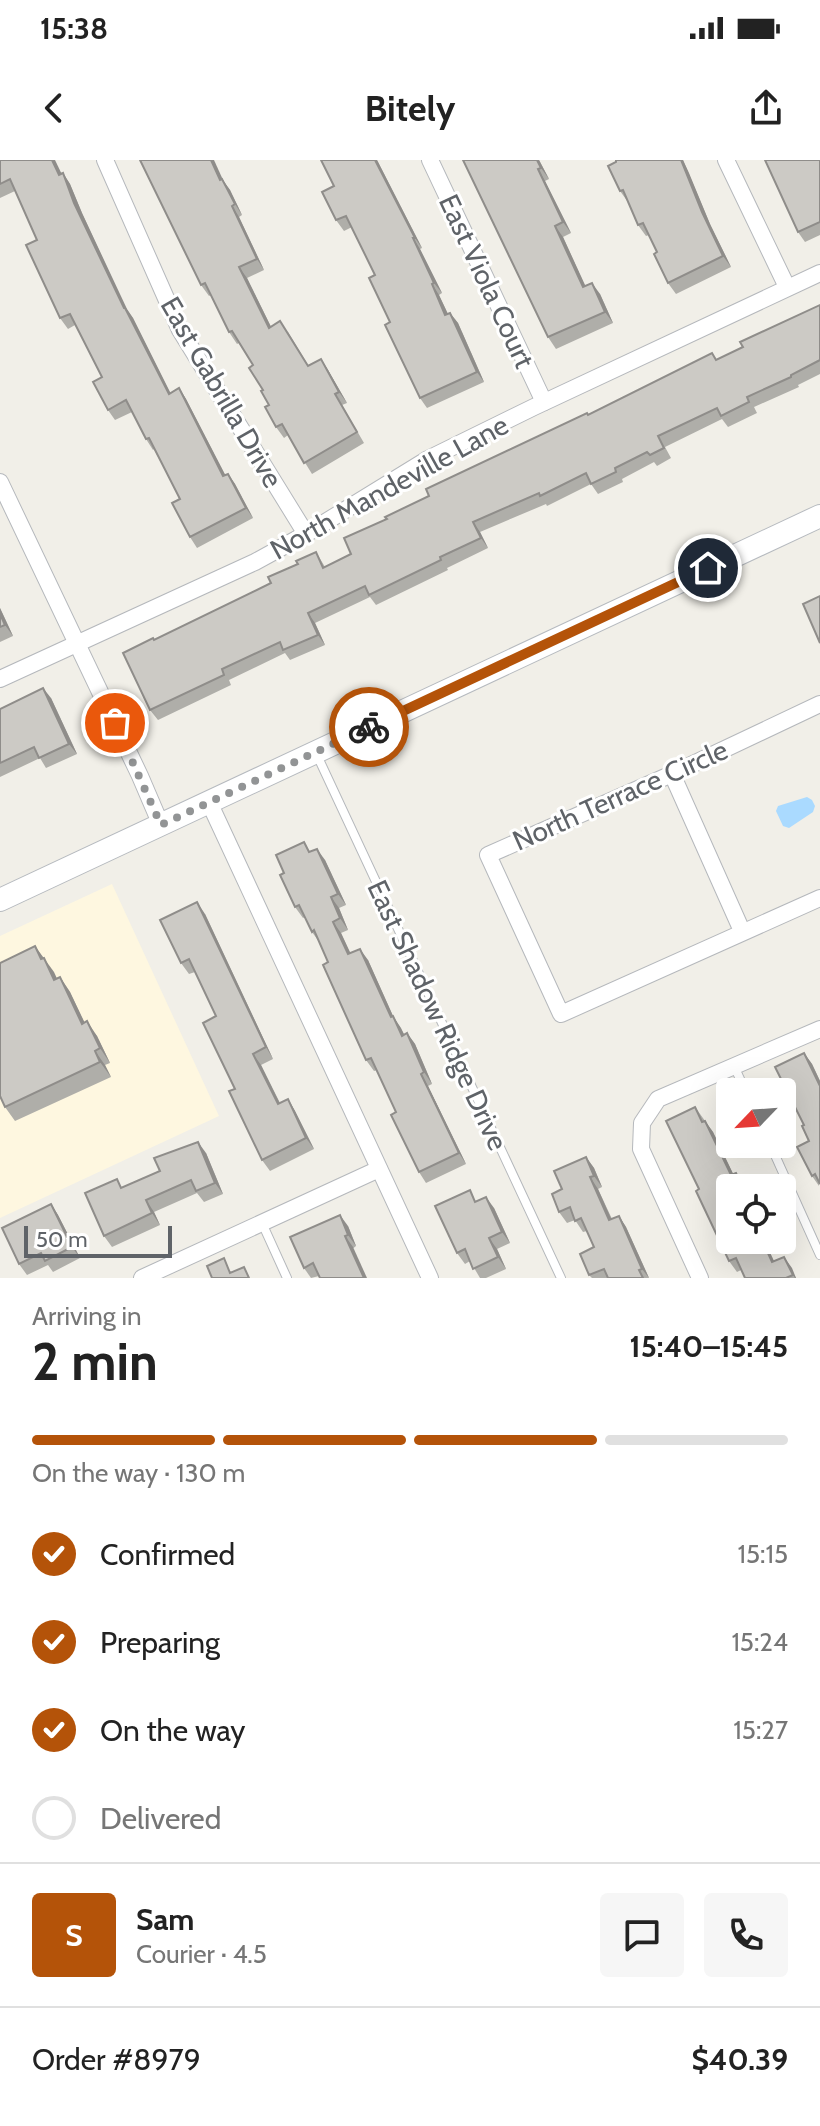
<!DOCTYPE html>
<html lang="en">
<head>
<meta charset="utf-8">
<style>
  body { margin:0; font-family:Cabin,sans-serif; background:#f6f6f6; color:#222; height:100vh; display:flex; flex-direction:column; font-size:30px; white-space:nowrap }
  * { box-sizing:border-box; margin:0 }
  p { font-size:26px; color:#767676 }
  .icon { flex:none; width:44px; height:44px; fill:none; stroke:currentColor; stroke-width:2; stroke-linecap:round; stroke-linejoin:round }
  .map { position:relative; height:1118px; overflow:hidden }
  .side { display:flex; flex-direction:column; background:#fff; flex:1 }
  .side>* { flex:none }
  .needle { width:52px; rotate:245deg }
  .buttons { position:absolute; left:716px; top:918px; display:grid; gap:16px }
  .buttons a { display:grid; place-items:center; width:80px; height:80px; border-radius:8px; background:#fff; box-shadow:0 8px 32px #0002; font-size:40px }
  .scale { position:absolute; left:24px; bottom:20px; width:148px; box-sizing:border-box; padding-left:8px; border:4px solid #5f6368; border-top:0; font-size:22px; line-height:28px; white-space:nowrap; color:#5f6368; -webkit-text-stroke:6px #fff; paint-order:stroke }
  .pin { position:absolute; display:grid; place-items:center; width:68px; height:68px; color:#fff; margin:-34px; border:4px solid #fff; border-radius:50%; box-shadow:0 2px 8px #0007 }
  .courier { position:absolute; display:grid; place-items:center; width:80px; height:80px; margin:-40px; border:6px solid #b45309; border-radius:50%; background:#fff; color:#222; box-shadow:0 2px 10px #0007 }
  .summary em { font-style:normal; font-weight:800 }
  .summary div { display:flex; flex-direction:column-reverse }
  .summary { display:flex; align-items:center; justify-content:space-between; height:136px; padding:0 32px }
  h1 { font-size:52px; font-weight:800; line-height:60px }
  .bar { display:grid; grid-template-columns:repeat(4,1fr); gap:12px 8px; align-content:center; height:96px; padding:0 32px }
  .bar i { height:10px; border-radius:6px; background:#e0e0e0 }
  .bar .on { background:#b45309 }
  .bar p { grid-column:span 4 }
  .line { display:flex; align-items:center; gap:20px; padding:0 32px; border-top:2px solid #e0e0e0 }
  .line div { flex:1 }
  .round { display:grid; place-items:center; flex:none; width:84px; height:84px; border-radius:8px; background:#f6f6f6 }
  ol { padding:0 32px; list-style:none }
  li { display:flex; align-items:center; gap:24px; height:88px }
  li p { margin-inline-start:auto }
  li .icon { padding:8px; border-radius:50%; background:#b45309; color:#fff; stroke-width:4 }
  li:last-child { color:#767676 }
  li i { width:44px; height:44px; border:4px solid #e0e0e0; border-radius:50% }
  .status { display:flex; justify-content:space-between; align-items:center; height:56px; padding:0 40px; background:#fff; direction:ltr }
  .status svg { height:22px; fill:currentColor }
  header { display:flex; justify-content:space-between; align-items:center; height:104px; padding:0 32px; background:#fff; font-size:36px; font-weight:800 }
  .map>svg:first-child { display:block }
</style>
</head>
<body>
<div class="status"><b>15:38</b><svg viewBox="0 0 49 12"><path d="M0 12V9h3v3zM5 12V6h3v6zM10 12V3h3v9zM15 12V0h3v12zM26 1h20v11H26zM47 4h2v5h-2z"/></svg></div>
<header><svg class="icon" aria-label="back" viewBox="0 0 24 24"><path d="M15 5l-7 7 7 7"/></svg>Bitely<svg class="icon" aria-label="share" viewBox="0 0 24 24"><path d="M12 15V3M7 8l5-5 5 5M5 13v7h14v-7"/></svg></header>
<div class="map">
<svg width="820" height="1118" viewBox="0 0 820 1118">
  <rect width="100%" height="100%" fill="#f1efe8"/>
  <path fill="#fef7e0" d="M112,724L219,956L0,1058V776Z"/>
  <path fill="#aadaff" d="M807,637L812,640L815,646L813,652L789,668L783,666L776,651L778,646Z"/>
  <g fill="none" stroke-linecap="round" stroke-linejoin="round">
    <defs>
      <g id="lane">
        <path d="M316,593L561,1118"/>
        <path d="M734,906L746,932"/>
        <path d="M770,984L820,1095"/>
        <path d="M262,1063L287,1118"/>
      </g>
      <g id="street">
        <path d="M105,0L180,170L306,374"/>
        <path d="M430,0L544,242"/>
        <path d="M726,0L787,127"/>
        <path d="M0,322L140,616L161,665"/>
        <path d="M0,519L255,402L306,374L428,299L534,247L820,113"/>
        <path d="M820,544L672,614L488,695L561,854L820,738"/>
        <path d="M672,614L742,771"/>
        <path d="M209,642L430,1118"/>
        <path d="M142,1118L379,1009"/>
        <path d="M700,1118L641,989L642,963L658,939L820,869"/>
      </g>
      <path id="secondary" d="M0,740L820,356"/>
    </defs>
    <use href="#lane" stroke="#b5b8bc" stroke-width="10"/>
    <use href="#street" stroke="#b5b8bc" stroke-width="18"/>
    <use href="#secondary" stroke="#b6babf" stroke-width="24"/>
    <use href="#lane" stroke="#fff" stroke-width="8"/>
    <use href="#street" stroke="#fff" stroke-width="16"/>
    <use href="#secondary" stroke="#fff" stroke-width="22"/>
  </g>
  <g fill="#afaea9">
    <path d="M0,0L63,13L70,24L82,53L126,149L133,158L170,233L179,228L186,239L225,315L228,314L235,324L253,358L197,388L190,377L180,339L154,289L153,290L146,279L132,252L115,260L108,250L102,217L75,165L68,169L60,158L37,80L15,31L0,38Z"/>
    <path d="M321,0H377L422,88L420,89L442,133L439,135L448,154L450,153L458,163L484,222L427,248L420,238L390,162L375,115L352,67L344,71L336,60L334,26Z"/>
    <path d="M463,0H539L549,19L545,21L571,73L563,77L585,126L600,134L613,163L556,189L548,177Z"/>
    <path d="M616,0H683L710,64L731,107L676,134L668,123L657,92L649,75L646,76L638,65L628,42L620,31Z"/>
    <path d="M820,0V75L805,82L798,72Z"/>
    <path d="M222,19L230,30L242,55L239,57L264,110L247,118L271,167L288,172L308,205L321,199L328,210L347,243L342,245L364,283L312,314L288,275L284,278L276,267L269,245L253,205L239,183L237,184L229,172L211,135L209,136L201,125Z"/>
    <path d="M820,145V214L798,225L799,227L754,247L757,253L728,267L722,259L665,287L671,298L657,306L654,302L622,319L623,322L598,334L591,324L547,346L546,344L480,372L488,388L447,408L448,410L376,445L370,437L315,463L325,485L290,500L285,493L229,520L231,525L158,560L150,550L154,480L271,423L316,392L325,407L351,394L387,359L429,336L588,255L712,193L717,200Z"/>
    <path d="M0,448L13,476L0,482Z"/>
    <path d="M51,538L77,594L46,608L40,598L0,617V549Z"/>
    <path d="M304,682L310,692L325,700L346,745L339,748L348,770L341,773L350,793L368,800L393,856L404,874L407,873L415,884L432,924L428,926L466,1004L426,1023L419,1012L396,952L377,910L374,911L366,900L320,783L312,772L305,757L303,758L295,747L284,713Z"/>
    <path d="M205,754L273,899L261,905L280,943L288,939L295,951L314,989L270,1011L262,1000L235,929L216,856L195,812L189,814L181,803Z"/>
    <path d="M35,786L57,819L60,817L70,832L84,862L97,876L110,903L105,905L111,917L15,961L5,947Z"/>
    <path d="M804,893L812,904L820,921L819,1026L812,1016L809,981L804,965Z"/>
    <path d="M695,947L713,972L733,1014L736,1013L744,1024L730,1080H764L774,1101L784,1097L796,1118H745L741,1110L737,1112L729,1101L699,1029Z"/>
    <path d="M206,993L223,1034L204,1042L197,1033L154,1052L160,1065L112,1087L104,1076L123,1028Z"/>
    <path d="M586,997L594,1008L602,1027L598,1029L612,1059L619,1056L626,1067L649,1118H592L589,1115L594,1087L587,1071L583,1072L575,1060L567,1063L559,1052L562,1029Z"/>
    <path d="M477,1041L494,1048L510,1083L497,1089L506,1109L486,1118H480L470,1101L465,1104L457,1093Z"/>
    <path d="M51,1044L58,1055L80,1098L53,1112L48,1105L27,1115L19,1104Z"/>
    <path d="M348,1066L356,1086L319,1116L311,1118L304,1108Z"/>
  </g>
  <g fill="#8f8d8a">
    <path d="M52,0H55L67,25L59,15Z"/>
    <path d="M211,0H214L228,31L220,20Z"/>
    <path d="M375,0H377L422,88L415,78Z"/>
    <path d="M537,0H539L549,19L541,8Z"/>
    <path d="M681,0H683L689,13L710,64L731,107L723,96L702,52Z"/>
    <path d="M538,9L545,21L571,73L563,62Z"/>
    <path d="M63,13L70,24L82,53L127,149L133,158L176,244L169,234L124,148L74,43Z"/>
    <path d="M222,19L230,30L242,55L235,44Z"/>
    <path d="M232,46L239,57L264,110L257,99Z"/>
    <path d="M555,66L563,77L591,138L583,127Z"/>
    <path d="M413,78L420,89L442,133L434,123Z"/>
    <path d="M239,107L247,118L277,179L269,168Z"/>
    <path d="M592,123L600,134L613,163L605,152Z"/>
    <path d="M432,124L439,135L453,165L445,155Z"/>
    <path d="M450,153L458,163L484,222L477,212Z"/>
    <path d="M321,199L328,210L347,243L339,232Z"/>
    <path d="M179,228L186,239L231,326L223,316Z"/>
    <path d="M228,314L235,324L253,358L246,348Z"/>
    <path d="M473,362L480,372L488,388L481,378Z"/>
    <path d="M0,448L13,476L5,465L0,454Z"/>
    <path d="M308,453L315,463L325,485L318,475Z"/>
    <path d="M43,528L51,538L77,594L69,584Z"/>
    <path d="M317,689L325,700L346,745L338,734Z"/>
    <path d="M331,737L339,748L348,770L340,758Z"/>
    <path d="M197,742L205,754L273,899L266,887Z"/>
    <path d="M333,762L341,773L356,805L348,794Z"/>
    <path d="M35,786L54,812L64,834L41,799Z"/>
    <path d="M360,789L368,800L393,856L401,868L410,887L391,857Z"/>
    <path d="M60,817L70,832L92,878L82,864Z"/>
    <path d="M87,861L97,876L110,903L100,888Z"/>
    <path d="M407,873L415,884L432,924L424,912Z"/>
    <path d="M95,891L105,905L111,917L100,902Z"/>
    <path d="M804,893L812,904L820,921V926Z"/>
    <path d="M253,894L261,905L286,956L278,944Z"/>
    <path d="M421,914L428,926L466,1004L459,993Z"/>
    <path d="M288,939L295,951L314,989L306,978Z"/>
    <path d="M705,961L713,972L739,1026L731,1015Z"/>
    <path d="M198,982L206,993L223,1034L215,1023Z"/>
    <path d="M586,997L594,1008L602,1027L594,1016Z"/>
    <path d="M590,1017L598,1029L617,1072L609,1060Z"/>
    <path d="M486,1037L494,1048L510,1083L502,1072Z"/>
    <path d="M146,1040L154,1052L160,1065L152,1053Z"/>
    <path d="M51,1044L58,1055L80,1098L72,1087Z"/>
    <path d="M340,1055L348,1066L356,1086L348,1075Z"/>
    <path d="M619,1056L626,1067L649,1118L642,1109Z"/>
    <path d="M345,1076L353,1087L367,1118H364Z"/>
    <path d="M489,1078L497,1089L506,1109L498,1097Z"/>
    <path d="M762,1080H764L780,1114L772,1102Z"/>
    <path d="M784,1097L792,1108L796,1118H795L793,1115Z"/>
  </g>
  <g fill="#cccac5" stroke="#8f8d8a" stroke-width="2">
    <path d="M0,0H52L59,15L63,13L74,43L124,148H125L169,234L179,228L223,316L228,314L246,348L190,377L172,343L180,339L149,278L146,279L126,240L108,250L93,222L102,217L70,154L60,158L26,85L37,80L10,19L0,24Z"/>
    <path d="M140,0H211L220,20L222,19L235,44L232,46L257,99L239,107L269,168L280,161L308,206L321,199L339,232L335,234L357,272L304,303L282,264L276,267L265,247L269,245L261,231L263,230L249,208L253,205L232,171L229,172L205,123L201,125Z"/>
    <path d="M321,0H375L415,78H413L434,123L432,124L445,155L450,153L477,212L420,238L385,165L390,162L369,118L375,115L346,56L336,60L322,32L334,26Z"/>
    <path d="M463,0H537L541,8L538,9L563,62L555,66L583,127L592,123L605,152L548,177Z"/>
    <path d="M616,0H681L702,52L723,96L668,123L654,94L657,92L643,63L638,65L623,30L620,31L608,6L616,2Z"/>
    <path d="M765,0H820V62L798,72Z"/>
    <path d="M820,145V200L791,215V217L747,237L749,242L721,256L717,248L658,276L664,288L650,295L647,292L615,308L616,312L591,324L586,313L540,336L539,333L473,362L481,378L440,397L441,400L369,435L365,426L308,453L318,475L283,490L280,482L222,509L224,515L150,550L123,493L153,478L154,480L271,423L268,417L298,404L296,401L316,392L323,408L351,394L344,378L387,359L385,357L429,336L426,329L587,253L588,255L712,193L716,200L743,187L740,182Z"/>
    <path d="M820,436V483L803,444Z"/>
    <path d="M0,454L5,465L0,467Z"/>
    <path d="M43,528L69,584L39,598L34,587L0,603V549Z"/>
    <path d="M304,682L309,692L317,689L338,734L331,737L340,758L333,762L348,794L360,789L391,857L393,856L402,876L407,873L424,912L421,914L459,993L419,1012L391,955L396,952L371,898L366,900L323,805L328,802L314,770L312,772L299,745L295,747L280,715L284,713L276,695Z"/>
    <path d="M197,742L266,887L253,894L278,944L288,939L306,978L262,1000L229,931L235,929L203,863L216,856L189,799L181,803L160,760Z"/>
    <path d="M35,786L41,799L44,798L54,820L60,817L82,864L87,861L100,888L95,891L100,902L5,947L0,936V803Z"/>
    <path d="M804,893L820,926V1024L815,1014L812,1016L797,987L809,981L802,966L804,965L775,907Z"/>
    <path d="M695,947L702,962L705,961L731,1015L736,1013L743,1028H730V1080H762L772,1102L784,1097L793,1115L786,1118H745L736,1098L729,1101L696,1031L699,1029L666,961Z"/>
    <path d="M198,982L215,1023L196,1031L191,1020L146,1040L152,1053L104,1076L85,1033L117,1019L121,1028L160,1011L154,998Z"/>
    <path d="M586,997L594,1016L590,1017L609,1060L619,1056L642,1109L639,1110L643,1118H608L604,1109L589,1115L580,1094L594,1087L581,1058L575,1061L570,1047L559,1052L552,1034L562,1029L554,1011Z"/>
    <path d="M470,1030L475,1042L486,1037L502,1072L489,1078L498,1097L473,1109L465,1089L457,1093L435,1046Z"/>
    <path d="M51,1044L72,1087L45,1101L41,1093L19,1104L2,1068Z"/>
    <path d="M340,1055L348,1075L345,1076L364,1118H320L313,1103L304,1108L290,1077Z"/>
    <path d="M224,1098L230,1113L244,1107L249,1118H212L207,1106Z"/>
  </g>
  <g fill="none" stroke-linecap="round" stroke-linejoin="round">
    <path stroke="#929495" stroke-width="8" stroke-dasharray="0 14.4" d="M115,563L161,665L369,567"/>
    <path stroke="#b45309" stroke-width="10" d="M369,567L708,408"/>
  </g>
  <g text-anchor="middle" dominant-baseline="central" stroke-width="6" stroke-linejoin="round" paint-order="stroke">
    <g font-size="28" fill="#5f6368" stroke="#fff">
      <text transform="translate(487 121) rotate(65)">East Viola Court</text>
      <text transform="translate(222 232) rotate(60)">East Gabrilla Drive</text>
      <text transform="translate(389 327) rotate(-29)">North Mandeville Lane</text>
      <text transform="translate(620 635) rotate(-24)">North Terrace Circle</text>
      <text transform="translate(438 855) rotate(65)">East Shadow Ridge Drive</text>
    </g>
  </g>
</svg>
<div class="buttons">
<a><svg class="needle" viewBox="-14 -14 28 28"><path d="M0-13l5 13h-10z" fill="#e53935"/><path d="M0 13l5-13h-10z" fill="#767676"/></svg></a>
<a><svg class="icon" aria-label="locate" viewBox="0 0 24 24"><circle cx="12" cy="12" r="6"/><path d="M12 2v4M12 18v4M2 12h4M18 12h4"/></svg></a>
</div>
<div class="scale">50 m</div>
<div class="pin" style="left:115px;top:563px;background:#ea580c"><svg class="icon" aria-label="bag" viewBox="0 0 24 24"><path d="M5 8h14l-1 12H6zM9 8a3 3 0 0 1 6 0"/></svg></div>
<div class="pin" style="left:708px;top:408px;background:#1f2937"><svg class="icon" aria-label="home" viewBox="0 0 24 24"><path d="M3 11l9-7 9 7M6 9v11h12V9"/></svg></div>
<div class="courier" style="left:369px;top:567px"><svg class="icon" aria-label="bike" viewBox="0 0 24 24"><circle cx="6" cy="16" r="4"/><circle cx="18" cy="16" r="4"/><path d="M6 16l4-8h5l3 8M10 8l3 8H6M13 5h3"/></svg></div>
</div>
<section class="side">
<div class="summary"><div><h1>2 min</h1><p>Arriving in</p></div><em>15:40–15:45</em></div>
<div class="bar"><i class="on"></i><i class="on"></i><i class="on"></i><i></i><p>On the way · 130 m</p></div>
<ol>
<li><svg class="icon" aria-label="check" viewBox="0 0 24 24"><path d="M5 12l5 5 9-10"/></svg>Confirmed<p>15:15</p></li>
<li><svg class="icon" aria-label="check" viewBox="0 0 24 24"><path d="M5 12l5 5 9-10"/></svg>Preparing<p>15:24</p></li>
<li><svg class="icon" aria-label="check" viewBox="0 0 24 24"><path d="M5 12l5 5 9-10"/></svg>On the way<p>15:27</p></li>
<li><i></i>Delivered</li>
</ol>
<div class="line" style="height:144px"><b class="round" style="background:#b45309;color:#fff">S</b><div><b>Sam</b><p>Courier · 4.5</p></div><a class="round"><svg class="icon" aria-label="chat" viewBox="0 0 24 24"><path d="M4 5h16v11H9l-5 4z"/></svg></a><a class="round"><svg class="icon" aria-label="phone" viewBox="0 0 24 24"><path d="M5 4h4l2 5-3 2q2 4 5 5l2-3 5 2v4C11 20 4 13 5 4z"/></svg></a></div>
<div class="line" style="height:104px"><div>Order #8979</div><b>$40.39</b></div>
</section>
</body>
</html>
